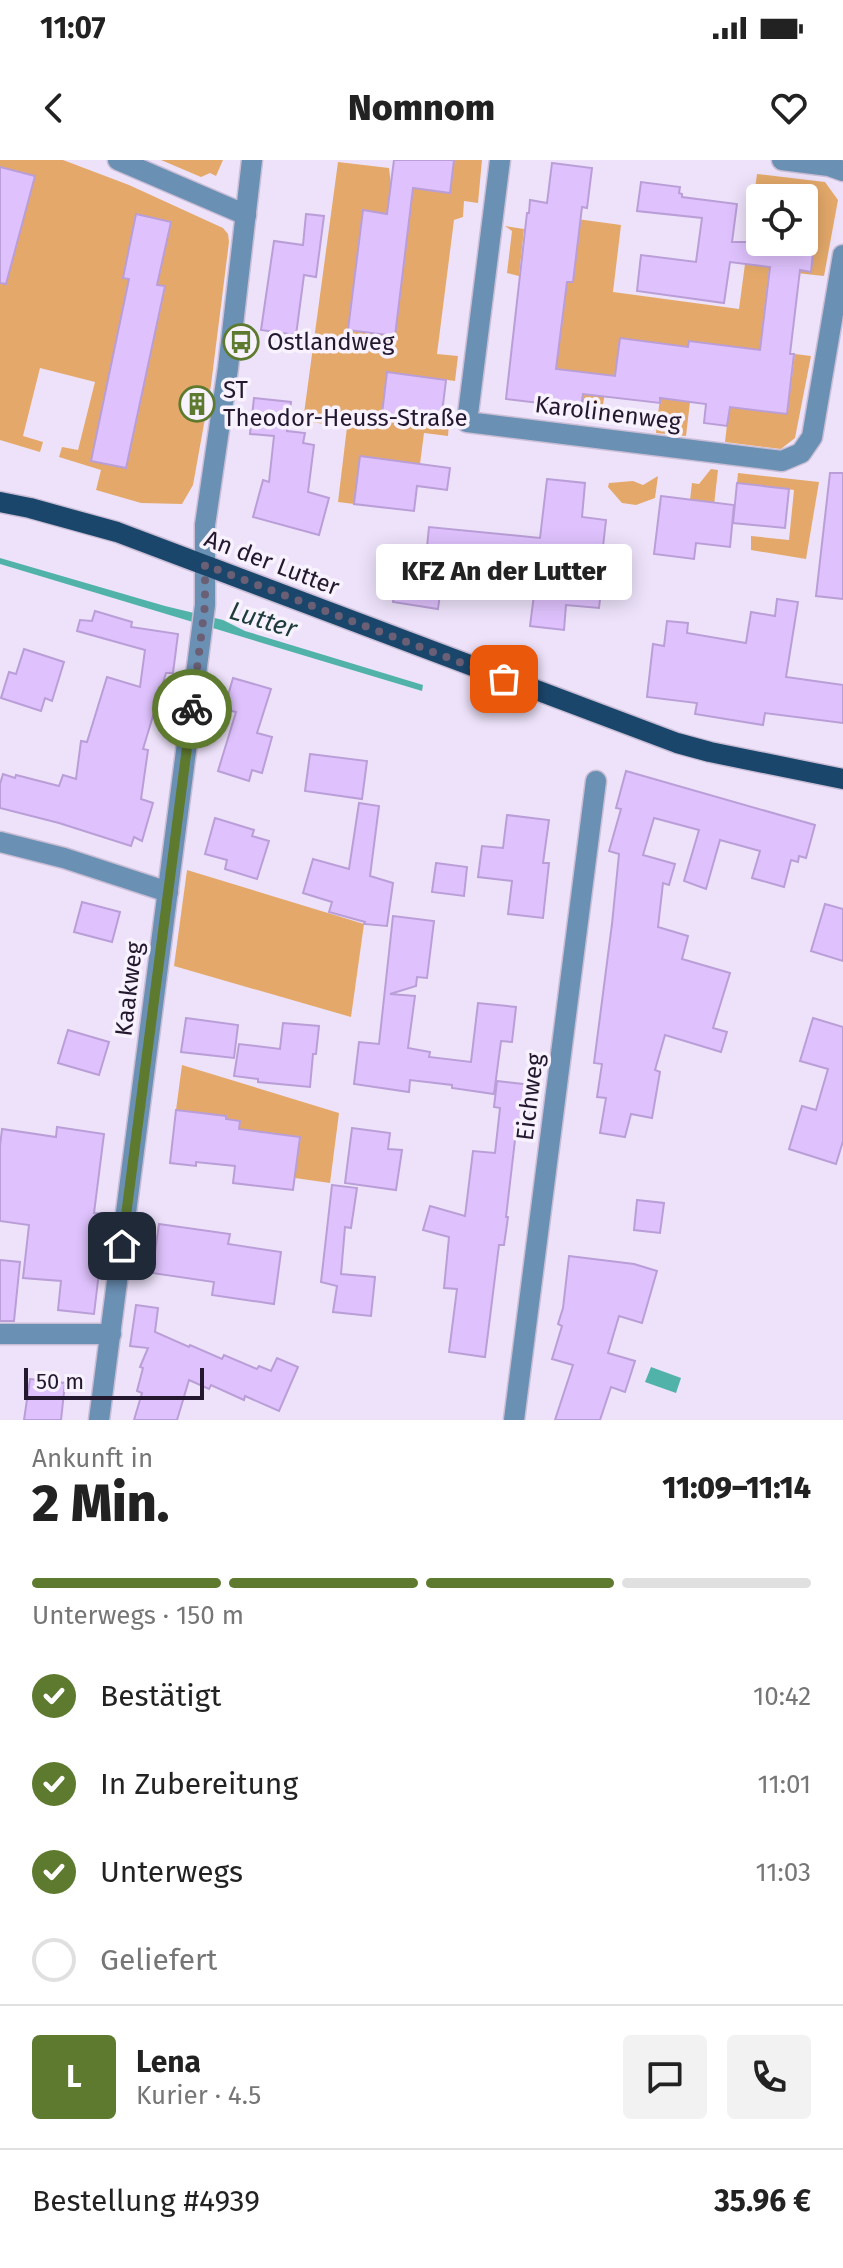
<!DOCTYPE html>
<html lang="de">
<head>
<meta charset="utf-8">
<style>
  body { margin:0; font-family:"Fira Sans",sans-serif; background:#f2f2f2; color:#222; height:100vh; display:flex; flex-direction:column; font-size:30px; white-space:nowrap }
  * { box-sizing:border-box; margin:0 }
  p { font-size:26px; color:#767676 }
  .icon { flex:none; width:44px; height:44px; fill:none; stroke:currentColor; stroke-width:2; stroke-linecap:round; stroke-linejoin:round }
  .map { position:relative; height:1260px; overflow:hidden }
  .panel { display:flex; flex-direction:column; background:#fff; flex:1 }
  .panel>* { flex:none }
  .fabs { position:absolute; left:746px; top:24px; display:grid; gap:16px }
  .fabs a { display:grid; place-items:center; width:72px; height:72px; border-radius:8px; background:#fff; box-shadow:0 4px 20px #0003; font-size:40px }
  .scale { position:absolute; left:24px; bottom:20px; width:180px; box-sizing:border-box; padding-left:8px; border:4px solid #23182e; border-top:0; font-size:22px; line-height:28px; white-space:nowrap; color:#23182e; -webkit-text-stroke:6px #f7f2fe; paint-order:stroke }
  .pin { position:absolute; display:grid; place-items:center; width:68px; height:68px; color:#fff; margin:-34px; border-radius:16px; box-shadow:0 4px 12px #0006 }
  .courier { position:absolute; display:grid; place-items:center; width:80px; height:80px; margin:-40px; border:6px solid #5e7a2f; border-radius:50%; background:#fff; color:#222; box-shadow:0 2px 10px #0007 }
  .bubble { position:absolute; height:56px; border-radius:8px; background:#fff; box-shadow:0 4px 20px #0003; font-size:26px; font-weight:800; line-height:56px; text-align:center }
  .summary em { font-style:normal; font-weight:800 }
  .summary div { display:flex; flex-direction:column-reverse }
  .summary { display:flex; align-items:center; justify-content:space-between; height:136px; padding:0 32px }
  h1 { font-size:52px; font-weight:800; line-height:60px }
  .bar { display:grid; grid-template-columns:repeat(4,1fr); gap:12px 8px; align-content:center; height:96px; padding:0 32px }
  .bar i { height:10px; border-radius:6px; background:#e0e0e0 }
  .bar .selected { background:#5e7a2f }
  .bar p { grid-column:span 4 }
  .line { display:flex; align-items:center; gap:20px; padding:0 32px; border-top:2px solid #e0e0e0 }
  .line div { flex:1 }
  .round { display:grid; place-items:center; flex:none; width:84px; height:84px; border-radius:8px; background:#f2f2f2 }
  ol { padding:0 32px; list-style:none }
  li { display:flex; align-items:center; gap:24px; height:88px }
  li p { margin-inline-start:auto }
  li .icon { padding:8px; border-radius:50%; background:#5e7a2f; color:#fff; stroke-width:4 }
  li:last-child { color:#767676 }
  li i { width:44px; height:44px; border:4px solid #e0e0e0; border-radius:50% }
  .status { display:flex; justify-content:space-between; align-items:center; height:56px; padding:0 40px; background:#fff; direction:ltr }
  .status svg { height:22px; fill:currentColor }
  header { display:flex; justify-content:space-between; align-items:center; height:104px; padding:0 32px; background:#fff; font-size:36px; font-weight:800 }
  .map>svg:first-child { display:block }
</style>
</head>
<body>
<div class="status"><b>11:07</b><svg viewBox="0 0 49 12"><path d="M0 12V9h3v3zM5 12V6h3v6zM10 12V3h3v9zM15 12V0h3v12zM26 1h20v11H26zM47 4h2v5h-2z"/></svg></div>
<header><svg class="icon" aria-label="back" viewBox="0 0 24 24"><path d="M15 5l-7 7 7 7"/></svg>Nomnom<svg class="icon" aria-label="heart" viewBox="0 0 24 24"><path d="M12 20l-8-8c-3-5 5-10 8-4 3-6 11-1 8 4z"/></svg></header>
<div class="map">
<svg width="843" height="1260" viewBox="0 0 843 1260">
  <rect width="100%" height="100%" fill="#ede2fa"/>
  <g fill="#e4a96a" fill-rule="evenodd">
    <path d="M0,0H63L129,25L223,68L228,74L229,82L211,225L193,325L182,344L141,343L96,330L101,310L59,297L62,287L78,290L95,222L40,208L23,276L43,282L40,292L0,280Z"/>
    <path d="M161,0H223L216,16L210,13L201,17Z"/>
    <path d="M454,0H482L478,43L464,41L463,57L454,60L437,194L458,196L455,221L387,212L382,254L449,263L448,276L424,273L420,304L360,297L354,344L338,342L347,267L303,261L338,2L389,8L391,25L449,33Z"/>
    <path d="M757,14L825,22L838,40L824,116L769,110L760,187L790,191V194L752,189L787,254L795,194L811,196L795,278L781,289L725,282L729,247L690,242L686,276L656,273L666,184L620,178L613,233L605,232L602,251L581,248L585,213L556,209L544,119L573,122L579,76L553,72L555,56L621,65L613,132L739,149ZM760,38H804V82H760Z"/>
    <path d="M505,66L524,69L519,116L507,113L512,71Z"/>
    <path d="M711,309L718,310L713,354L690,340L692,323L699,324Z"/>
    <path d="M738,313L819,322L806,399L751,390V376L789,380L794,330L737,323Z"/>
    <path d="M658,316L655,338L636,345L622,343L608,327L609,323L633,321L643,325Z"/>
    <path d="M187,710L364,764L351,857L174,806Z"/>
    <path d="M182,905L339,953L330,1023L295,1018L299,977L239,969L240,961L226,959V956L176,950Z"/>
  </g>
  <g fill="#51b2a9">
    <path d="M0,398L165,446L223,460L245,471L423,525L422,531L0,404Z"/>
    <path d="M651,1207L681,1218L676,1233L645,1222Z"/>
  </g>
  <g fill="#dfc2fd" stroke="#ba9ed7" stroke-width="2">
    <path d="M394,0H454L450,33L413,28L395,176L348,170L363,50L387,54Z"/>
    <path d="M552,3L592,8L587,48L582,47L573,122H567L556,209L615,216L620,178L688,187L689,181L760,190L770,107L730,102L724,143L637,131L641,95L696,102L702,58L637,51L641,22L680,27L679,33L682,34V37L737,44L732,82H814L811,112L800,110L790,194H794L787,254L730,247L727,266L704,263L706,244L660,238V243L583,234L581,248L506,239L527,53H529L530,40L547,43Z"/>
    <path d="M0,7L35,16L6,124L0,123Z"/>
    <path d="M136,54L171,62L157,125L165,126L126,308L91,301L129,119L123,118Z"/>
    <path d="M306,54L324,56L316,117L304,115L296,175L261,170L274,81L303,85Z"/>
    <path d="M387,212L446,220L441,261L382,254Z"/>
    <path d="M254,238L291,242L287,271L305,273L303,283L314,285L308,332L329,338L319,375L253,357L263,320L269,322L274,276L250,274Z"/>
    <path d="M360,296L450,308L447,330L417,326L414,351L354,344Z"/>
    <path d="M830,313H843V439L816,436Z"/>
    <path d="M547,319L585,323L582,357L606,360L600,413H603L599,448L566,445L564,470L530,466L536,419L503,415L504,409L444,403L438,449L393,442L399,403L425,407L429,367L540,378Z"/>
    <path d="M737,323L789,329L785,368L733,363Z"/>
    <path d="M661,336L734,345L730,387L696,383L694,399L654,394Z"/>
    <path d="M777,439L798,442L786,517L843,525V563L765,553L763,565L695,554L697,543L647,537L653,484L664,486L667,461L688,463L687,473L746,483L751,452L775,456Z"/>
    <path d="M95,451L132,462L131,467L178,474L173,513H166L143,589L148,590L141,639L153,643L142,681L134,677L131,686L59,663L0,648V624L3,614L15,618L16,615L59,626L63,615L76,619L81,581L87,582L107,517L140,527L145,490L77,471L80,460L92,461Z"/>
    <path d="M24,489L64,502L52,541L45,538L41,551L1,538L9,512L16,514Z"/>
    <path d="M233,518L271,529L257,573L272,577L262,613L252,610L249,621L218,611L236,552L224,549Z"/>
    <path d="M310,594L367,601L362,639L305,631Z"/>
    <path d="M626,611L815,665L806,698L799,696L798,702L791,700L784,727L752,718L760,691L720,680L706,729L684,721L699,670L654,658L643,695L675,704L669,725L663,723L658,767L688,776L682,799L730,813L713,868L727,872L721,892L665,875L655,910L660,912L652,958L631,954L625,977L600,973L606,938L597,937L602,904L594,903L612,764L619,694L609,691L621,649L616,648Z"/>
    <path d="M359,643L379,646L370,716L393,723L387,766L364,764L365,762L329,752L332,742L303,733L313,699L349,709Z"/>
    <path d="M507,655L549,660L543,703H549L543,758L508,754L512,721L478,717L482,686L503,688Z"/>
    <path d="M215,658L254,670L252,676L269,681L257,719L225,709L227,700L205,694Z"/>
    <path d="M436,703L467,707L464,736L432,732Z"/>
    <path d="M82,742L120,752L112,782L74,772Z"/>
    <path d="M825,744L843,749V801L811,791Z"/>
    <path d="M393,756L434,761L427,818L417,817L416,826L390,834L415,836L408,888L430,892L429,897L471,902L478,843L516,847L512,882L501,881L494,934L452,928V925L410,920L409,932L354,924L359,882L379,884Z"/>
    <path d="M186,858L238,865L234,898L181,892Z"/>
    <path d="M813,858L843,867V981L836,1004L789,989L802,946L816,950L828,909L800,901Z"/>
    <path d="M283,863L319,866L316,894H313L310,927L258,922V919L234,916L239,884L280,889Z"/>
    <path d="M68,870L109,882L99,915L58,903Z"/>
    <path d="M497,921L540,926L535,966L517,963L506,1057H508L504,1085H499L485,1197L449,1192L457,1129L444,1128L449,1077L423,1070L430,1046L465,1056L473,991L495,993L500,948L494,947Z"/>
    <path d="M176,950L226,956V959L240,961L239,969L300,977L293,1030L233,1023L235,1006L196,1002V1006L170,1003Z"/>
    <path d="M57,967L104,974L94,1053L106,1054L94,1154L58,1150L61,1121L23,1118L29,1065L0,1061V986L2,969L56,977Z"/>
    <path d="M352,968L390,973L388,989L402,990L396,1030L345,1023Z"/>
    <path d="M332,1025L357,1028L351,1068L345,1067L341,1114L375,1117L371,1156L333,1152L337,1126L321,1122Z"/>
    <path d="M637,1040L664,1043L660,1073L634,1070Z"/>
    <path d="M159,1064L230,1074L228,1084L281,1092L274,1144L212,1135L214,1122L152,1113Z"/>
    <path d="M569,1096L634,1104L657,1111L642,1163L619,1156L608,1193L635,1201L625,1232L611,1227L600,1260H555L573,1205L552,1199L562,1166L558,1164L563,1148Z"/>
    <path d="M0,1100L20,1102L14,1161H0Z"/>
    <path d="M136,1145L158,1148L155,1172L189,1187L190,1185L222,1199L224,1195L257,1209L259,1206L271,1211L277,1198L298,1207L279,1251L245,1236L244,1240L211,1225L209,1229L189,1220L177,1260H134L142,1233L137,1231L143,1208L140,1207L148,1188L130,1186Z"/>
    <path d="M30,1219L65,1223L61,1260H24Z"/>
  </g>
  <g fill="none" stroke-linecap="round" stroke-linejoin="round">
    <defs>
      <g id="minor">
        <path d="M118,0L246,55"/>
        <path d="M500,0L467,262L782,301L801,293L812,277L843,95"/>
        <path d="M782,0L829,6L843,11"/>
        <path d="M0,682L64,698L168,732"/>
        <path d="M0,1174H111"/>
        <path d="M99,1260L205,445V365L228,208L252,0"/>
        <path d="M514,1260L596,621"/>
      </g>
      <path id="major" d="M0,342L30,348L117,372L677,583L710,592L843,619"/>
    </defs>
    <use href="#minor" stroke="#c9bed5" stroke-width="23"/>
    <use href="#major" stroke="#c9bed5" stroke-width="23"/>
    <use href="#minor" stroke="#6a90b4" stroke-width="20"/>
    <use href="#major" stroke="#1b466b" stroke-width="20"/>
  </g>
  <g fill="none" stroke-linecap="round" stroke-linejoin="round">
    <path stroke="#6a5f75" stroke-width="8" stroke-dasharray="0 14.4" d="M192,549L205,445V405L504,519"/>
    <path stroke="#5e7a2f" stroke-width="10" d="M122,1086L192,549"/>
  </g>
  <defs>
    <symbol id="bus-ring" viewBox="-11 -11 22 22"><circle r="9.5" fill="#f7f2fe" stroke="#5e7a2f" stroke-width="1.5"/><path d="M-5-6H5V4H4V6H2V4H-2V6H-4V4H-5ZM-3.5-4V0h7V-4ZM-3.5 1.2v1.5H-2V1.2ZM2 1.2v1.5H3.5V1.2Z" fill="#5e7a2f"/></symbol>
    <symbol id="building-ring" viewBox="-11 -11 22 22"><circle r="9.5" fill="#f7f2fe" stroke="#5e7a2f" stroke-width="1.5"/><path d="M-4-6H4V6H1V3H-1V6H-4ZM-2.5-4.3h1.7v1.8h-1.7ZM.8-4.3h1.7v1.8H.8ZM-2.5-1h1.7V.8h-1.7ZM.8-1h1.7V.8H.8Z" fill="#5e7a2f"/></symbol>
  </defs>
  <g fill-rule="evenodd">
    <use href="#bus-ring" x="221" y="162" width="40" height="40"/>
    <use href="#building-ring" x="177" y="224" width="40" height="40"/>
  </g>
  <g text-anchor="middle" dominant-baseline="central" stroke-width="7" stroke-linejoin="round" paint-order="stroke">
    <g font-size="24" fill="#23182e" stroke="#f7f2fe" text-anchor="start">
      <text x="267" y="182">Ostlandweg</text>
      <text x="223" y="230">ST<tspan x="223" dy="28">Theodor-Heuss-Straße</tspan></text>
    </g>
    <g font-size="24" fill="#23182e" stroke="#f7f2fe">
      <text transform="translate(608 253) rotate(7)">Karolinenweg</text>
      <text transform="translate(272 403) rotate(21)">An der Lutter</text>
      <text transform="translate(129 829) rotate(-83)">Kaakweg</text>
      <text transform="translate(530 937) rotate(-83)">Eichweg</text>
    </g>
    <g font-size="26" font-style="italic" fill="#1d3b38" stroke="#f7f2fe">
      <text transform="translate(263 460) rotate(17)">Lutter</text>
    </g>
  </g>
</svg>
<div class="fabs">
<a><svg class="icon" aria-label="locate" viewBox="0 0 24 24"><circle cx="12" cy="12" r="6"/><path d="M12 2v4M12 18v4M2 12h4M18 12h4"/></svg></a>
</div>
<div class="scale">50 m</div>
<div class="pin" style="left:504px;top:519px;background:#ea580c"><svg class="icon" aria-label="bag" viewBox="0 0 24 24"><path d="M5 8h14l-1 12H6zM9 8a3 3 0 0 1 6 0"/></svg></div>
<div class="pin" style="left:122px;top:1086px;background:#1f2937"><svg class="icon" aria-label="home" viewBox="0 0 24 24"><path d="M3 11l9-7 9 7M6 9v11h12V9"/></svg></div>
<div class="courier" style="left:192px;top:549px"><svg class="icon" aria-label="bike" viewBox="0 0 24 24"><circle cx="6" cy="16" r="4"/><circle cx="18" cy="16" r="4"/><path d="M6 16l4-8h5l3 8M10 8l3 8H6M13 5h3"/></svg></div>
<div class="bubble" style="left:376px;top:384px;width:256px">KFZ An der Lutter</div>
</div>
<section class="panel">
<div class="summary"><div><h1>2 Min.</h1><p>Ankunft in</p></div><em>11:09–11:14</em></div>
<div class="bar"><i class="selected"></i><i class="selected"></i><i class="selected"></i><i></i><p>Unterwegs · 150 m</p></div>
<ol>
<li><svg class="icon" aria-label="check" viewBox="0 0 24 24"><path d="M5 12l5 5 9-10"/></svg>Bestätigt<p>10:42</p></li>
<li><svg class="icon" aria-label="check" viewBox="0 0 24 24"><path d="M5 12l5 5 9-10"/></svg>In Zubereitung<p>11:01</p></li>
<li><svg class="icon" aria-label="check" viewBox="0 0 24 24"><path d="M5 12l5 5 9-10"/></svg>Unterwegs<p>11:03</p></li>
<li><i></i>Geliefert</li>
</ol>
<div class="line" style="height:144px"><b class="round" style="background:#5e7a2f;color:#fff">L</b><div><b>Lena</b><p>Kurier · 4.5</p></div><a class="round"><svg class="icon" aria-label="chat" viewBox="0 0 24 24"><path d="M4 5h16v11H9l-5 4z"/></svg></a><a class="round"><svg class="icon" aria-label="phone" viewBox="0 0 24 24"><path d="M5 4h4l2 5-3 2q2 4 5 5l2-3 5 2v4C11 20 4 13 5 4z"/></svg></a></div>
<div class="line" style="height:104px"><div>Bestellung #4939</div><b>35.96 €</b></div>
</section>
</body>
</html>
